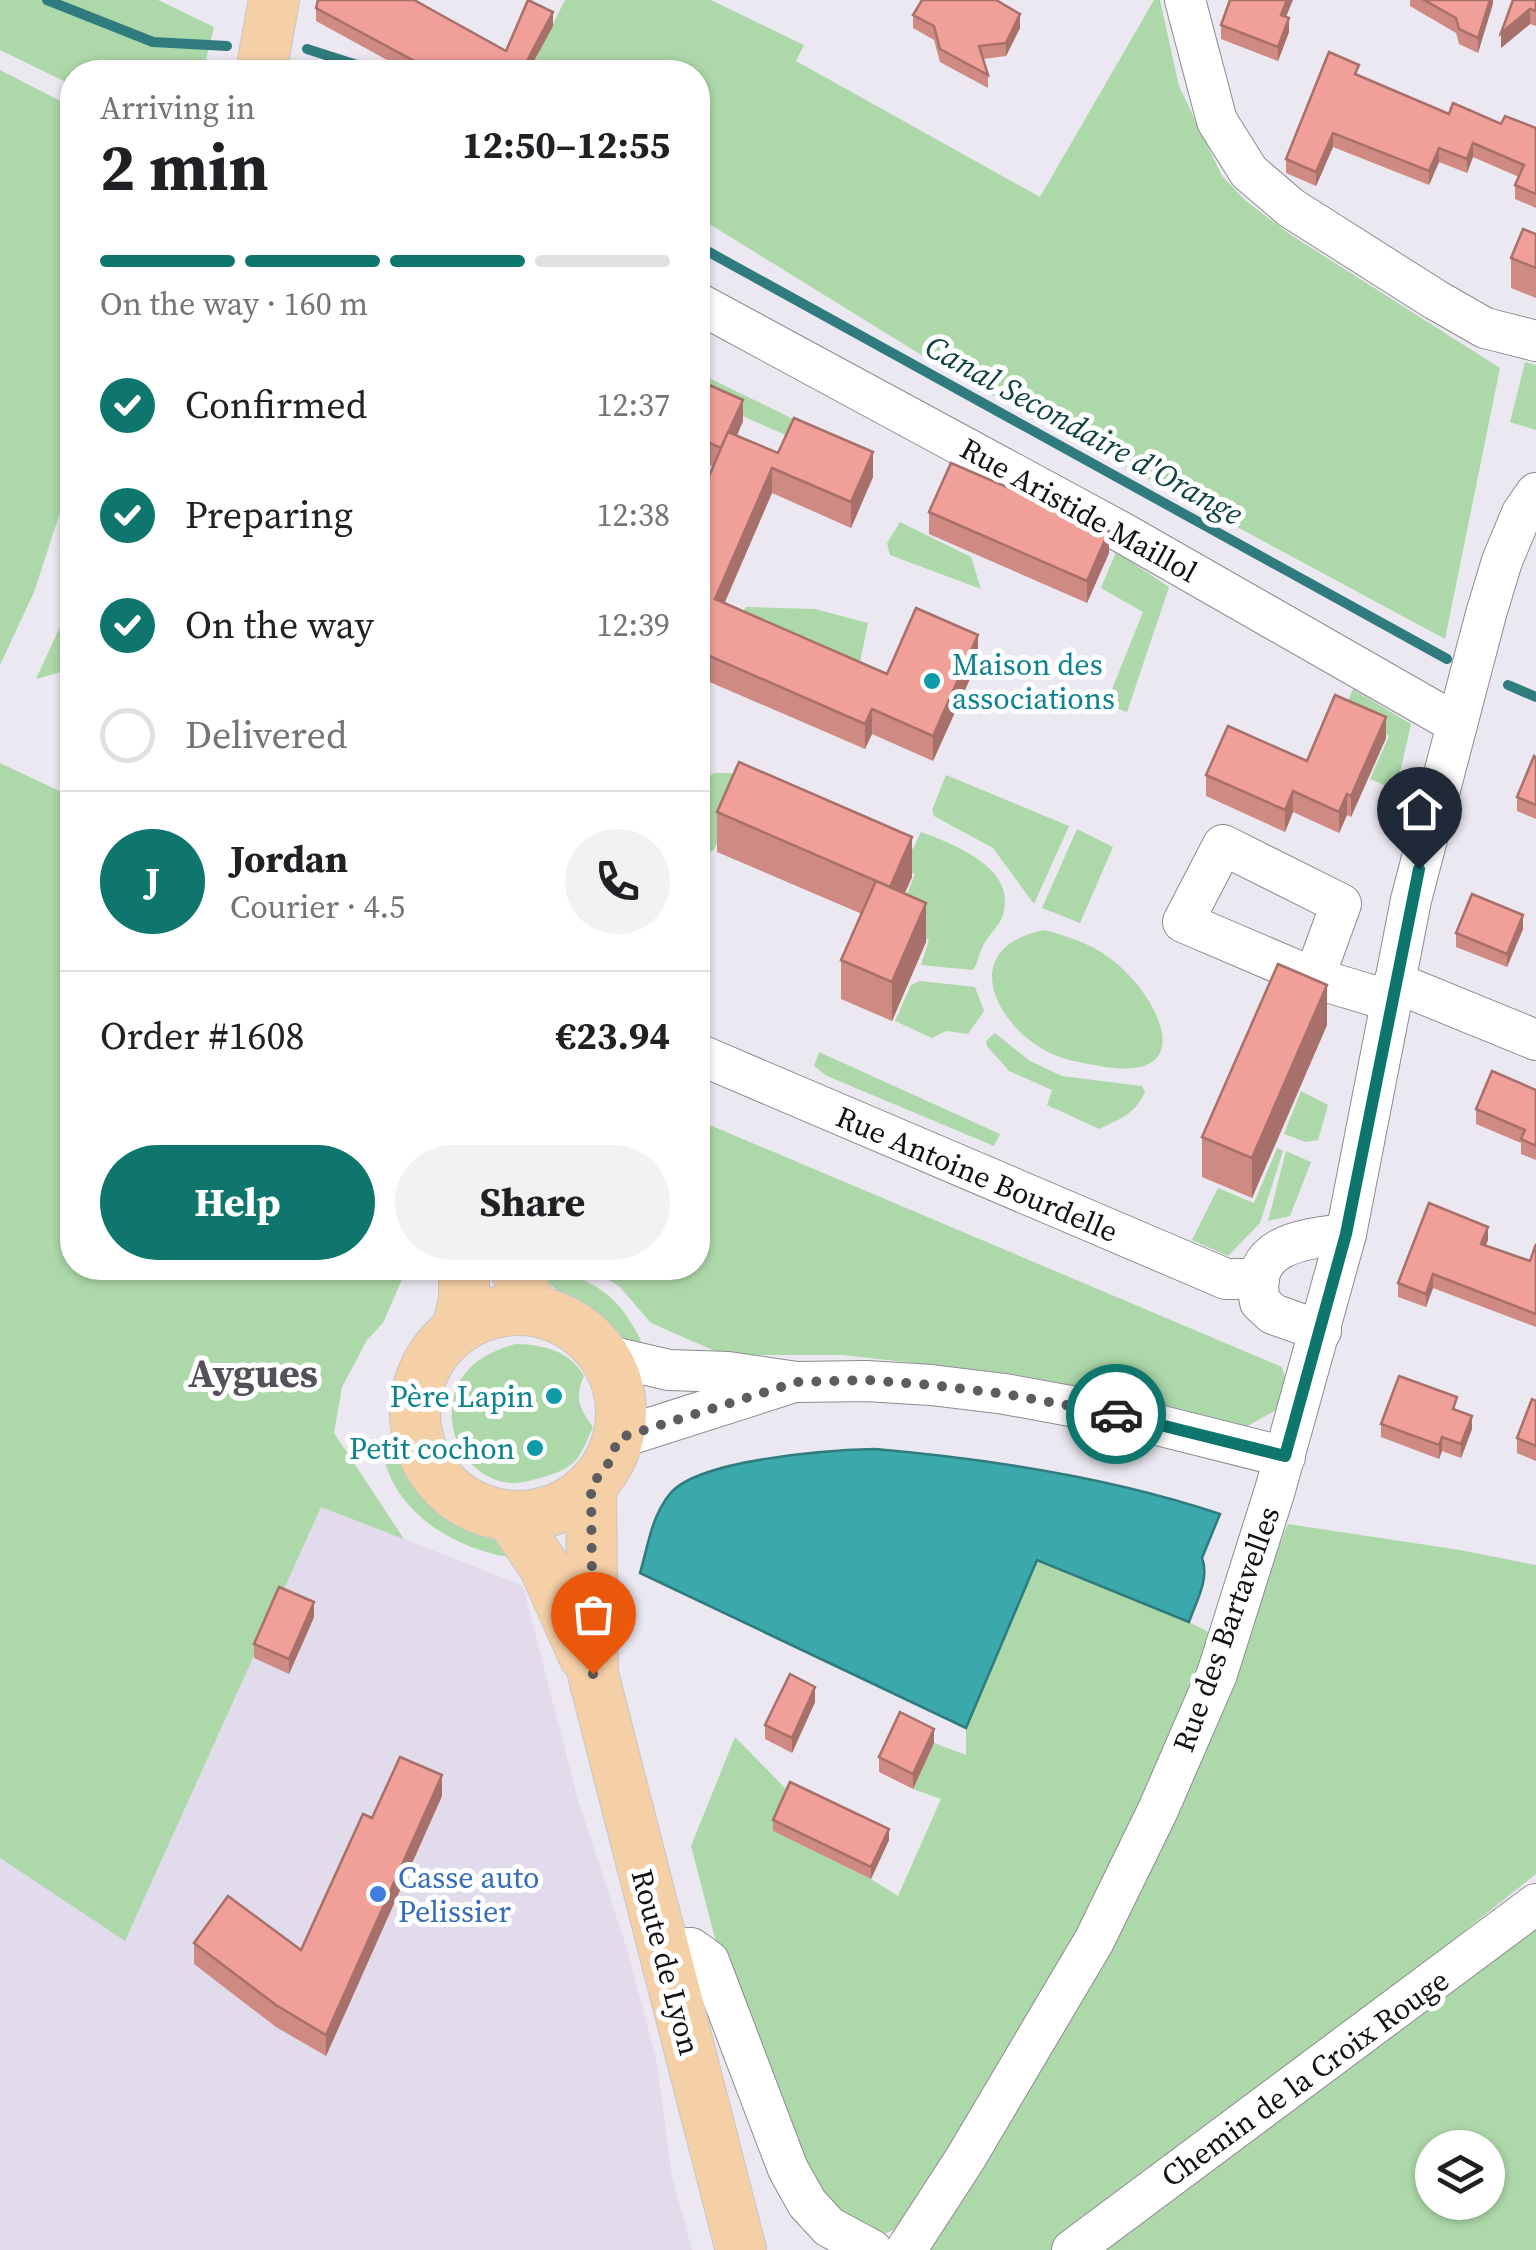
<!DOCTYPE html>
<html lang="en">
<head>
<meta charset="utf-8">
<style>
  body { margin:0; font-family:"Source Serif 4",serif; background:#f2f2f2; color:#202124; height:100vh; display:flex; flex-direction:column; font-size:38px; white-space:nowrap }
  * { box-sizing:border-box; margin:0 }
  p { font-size:32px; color:#757577 }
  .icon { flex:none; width:55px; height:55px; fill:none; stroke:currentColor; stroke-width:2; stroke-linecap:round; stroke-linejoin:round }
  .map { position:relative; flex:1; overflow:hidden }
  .panel { position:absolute; left:60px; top:60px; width:650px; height:1220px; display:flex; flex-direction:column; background:#fff; border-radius:40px; box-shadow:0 2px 8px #0004 }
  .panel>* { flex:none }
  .fabs { position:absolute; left:1415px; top:2130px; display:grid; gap:20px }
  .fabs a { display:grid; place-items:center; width:90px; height:90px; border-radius:50%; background:#fff; box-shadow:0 2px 8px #0004; font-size:50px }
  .pin { position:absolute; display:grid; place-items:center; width:85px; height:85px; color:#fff; margin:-102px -42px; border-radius:50% 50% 50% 0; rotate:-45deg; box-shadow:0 0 10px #0007 }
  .pin .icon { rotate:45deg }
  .courier { position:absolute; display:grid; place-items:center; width:100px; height:100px; margin:-50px; border:8px solid #0f766e; border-radius:50%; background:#fff; color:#222; box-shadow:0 2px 12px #0007 }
  .overview em { font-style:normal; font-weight:700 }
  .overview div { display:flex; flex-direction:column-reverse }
  .overview { display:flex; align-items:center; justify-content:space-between; height:170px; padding:0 40px }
  h1 { font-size:65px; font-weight:700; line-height:75px }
  .bar { display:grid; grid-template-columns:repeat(4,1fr); gap:15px 10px; align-content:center; height:120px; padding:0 40px }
  .bar i { height:12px; border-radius:8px; background:#e0e0e0 }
  .bar .active { background:#0f766e }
  .bar p { grid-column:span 4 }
  .line { display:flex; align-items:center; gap:25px; padding:0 40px; border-top:2px solid #e0e0e0 }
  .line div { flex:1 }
  .round { display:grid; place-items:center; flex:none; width:105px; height:105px; border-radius:52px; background:#f2f2f2 }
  ol { padding:0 40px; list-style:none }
  li { display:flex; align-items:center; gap:30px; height:110px }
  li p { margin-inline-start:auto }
  li .icon { padding:10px; border-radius:50%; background:#0f766e; color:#fff; stroke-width:4 }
  li:last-child { color:#757577 }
  li i { width:55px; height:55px; border:5px solid #e0e0e0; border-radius:50% }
  .cta { display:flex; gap:20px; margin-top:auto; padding:20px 40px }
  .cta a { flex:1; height:115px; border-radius:60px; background:#0f766e; color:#fff; font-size:40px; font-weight:700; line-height:115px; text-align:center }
  .cta a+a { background:#f2f2f2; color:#202124 }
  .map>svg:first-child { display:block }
</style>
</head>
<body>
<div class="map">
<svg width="1536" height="2250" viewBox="0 0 1536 2250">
  <rect width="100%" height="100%" fill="#ece8f1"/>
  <path fill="#e2dbeb" d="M321,1506L523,1586L577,1797L626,1946L656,2058L672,2176L692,2250H0V1858L125,1941Z"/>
  <g fill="#add8a9" fill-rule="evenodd">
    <path d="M0,0H158L214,27L203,72H72V85L0,50Z"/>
    <path d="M565,0H711L804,45L796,61L1040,197L1154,0H1160L1179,86L1222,176L1246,201L1291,235L1500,368L1445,639L944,369L698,217V72H529Z"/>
    <path d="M0,70L72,107V476L34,592L0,665Z"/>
    <path d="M1525,362L1536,365V430L1510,422Z"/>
    <path d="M709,378L824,434L819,450L700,397Z"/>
    <path d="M900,522L971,557L981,589L890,555L887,543Z"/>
    <path d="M1116,552L1169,587L1127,712L1106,704L1143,612L1101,588Z"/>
    <path d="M72,601V669L36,679Z"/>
    <path d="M746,607L815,609L868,623L859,667L736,623Z"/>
    <path d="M1353,689L1411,724L1396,790L1370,779L1389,736L1342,715Z"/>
    <path d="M0,763L72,797V1268H407L383,1323L367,1340L342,1387L334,1433L404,1539L321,1507L125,1941L0,1858Z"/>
    <path d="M714,773H730L763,789L736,799L714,850L707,853L698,849V785Z"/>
    <path d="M946,775L1069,826L1034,904L993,848L934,816L932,810Z"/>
    <path d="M855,824L913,849L921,832C953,844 1018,868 1003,915C1000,926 987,936 982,948C978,956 978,963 973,970L921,965L929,940L894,926L915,874L862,851Z"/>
    <path d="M1077,829L1113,847L1080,923L1042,908Z"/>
    <path d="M1045,930C1066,936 1090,943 1108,957C1158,992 1204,1085 1100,1066C1082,1063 1064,1060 1048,1052C991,1022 959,946 1045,930Z"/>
    <path d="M920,981L975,987L984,1011L968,1034L946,1031L932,1038L895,1021L911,985Z"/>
    <path d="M995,1033L1030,1061L1062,1076L1142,1086L1145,1092C1135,1114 1120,1119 1099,1129L1047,1105L1052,1090L1009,1071L987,1046L986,1041Z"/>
    <path d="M819,1052L1000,1134L994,1146L827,1076L814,1066Z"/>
    <path d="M1301,1091L1328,1105L1318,1140L1306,1142L1284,1134Z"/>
    <path d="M698,1120L1282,1367L1285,1378L1276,1410L1246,1427L1117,1395L1013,1374L842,1355H724L651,1323L619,1286L588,1268H698Z"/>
    <path d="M1277,1148L1283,1151L1260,1223L1228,1256L1192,1240L1218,1188L1254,1203Z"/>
    <path d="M1286,1151L1311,1162L1290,1216L1268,1221Z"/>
    <path d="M555,1269C603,1285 622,1300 644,1347L620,1339L608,1321L561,1295L538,1272Z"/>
    <path d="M516,1344C544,1345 569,1350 584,1376C574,1398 579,1408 593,1427C588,1437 583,1453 575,1461C566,1470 552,1475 540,1478C531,1480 520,1484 510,1483C454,1477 431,1401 474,1364C486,1354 501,1348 516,1344Z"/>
    <path d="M382,1450C410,1458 414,1479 432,1498C456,1524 490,1529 516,1556C502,1558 490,1553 477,1549C431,1533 391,1500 382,1450Z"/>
    <path d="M1288,1524L1460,1550L1536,1565V1874L1118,2206L1052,2250H928L1179,1789Z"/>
    <path d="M1037,1560L1189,1622L1218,1637L1151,1808L905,2226L878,2236L827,2218L729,1992L691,1846L735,1737L790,1793L773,1831L871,1879L898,1896L941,1799L913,1789L934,1743L966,1755V1728Z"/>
    <path d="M1536,1924V2250H1087L1231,2157ZM1432,2148H1488V2202H1432Z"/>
  </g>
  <path fill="#3ba8ab" stroke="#2f7b7e" stroke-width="2.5" d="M875,1449C990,1459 1110,1477 1220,1514L1202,1558C1210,1578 1196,1602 1189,1622L1037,1560L966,1728L640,1573C648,1546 651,1518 669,1495C696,1459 831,1450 875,1449Z"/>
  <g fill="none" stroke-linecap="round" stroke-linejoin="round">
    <g stroke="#2f7b7e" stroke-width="10">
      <path d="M47,0L153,42L227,46"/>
      <path d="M307,49L379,72"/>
      <path d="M698,246L1447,659"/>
      <path d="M1508,685L1536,697"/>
    </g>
    <defs>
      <g id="minor">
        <path d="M1185,0L1217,121L1249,172L1291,208L1436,300L1485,328L1536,341"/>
        <path d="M698,303L1123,533L1457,724"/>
        <path d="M1314,978L1183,922L1223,845L1341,904L1314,978L1391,1001"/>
        <path d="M1394,982L1536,1040"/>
        <path d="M698,1054L1226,1279H1259"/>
        <path d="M1321,1331L1273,1314L1260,1302C1247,1243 1305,1239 1346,1234"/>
        <path d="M604,1355L669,1370L728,1372L797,1382L866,1381L931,1385L1005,1394L1114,1414L1285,1457"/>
        <path d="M619,1438L788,1384"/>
        <path d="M663,1949L691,1948L709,1961L788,2169L807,2203L829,2227L872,2250"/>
        <path d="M906,2250L965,2159L1094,1941L1158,1810L1217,1674L1275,1490L1346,1234L1411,900L1486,614L1502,561L1522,513L1536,493"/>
        <path d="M1072,2250L1536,1904"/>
      </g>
      <g id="major">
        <path d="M261,72L274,0"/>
        <path d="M515,1268L533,1310"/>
        <circle cx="518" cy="1413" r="103"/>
        <path d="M457,1329L464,1300V1268"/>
        <path d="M591,1486L593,1674L741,2250"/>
        <path d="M510,1516L544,1566L584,1656"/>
      </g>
    </defs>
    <use href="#minor" stroke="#8e8a92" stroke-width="42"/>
    <use href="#major" stroke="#c6c6c7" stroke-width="52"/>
    <use href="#minor" stroke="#fff" stroke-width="40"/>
    <use href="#major" stroke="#f5cfa6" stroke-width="50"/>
  </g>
  <g fill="#ce8a83">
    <path d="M1410,0H1493L1478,53L1459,44L1456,33L1410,6Z"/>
    <path d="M1536,0V26L1530,24L1501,48Z"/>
    <path d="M316,8L506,51L553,26L528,72H409L316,21Z"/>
    <path d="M913,15L1020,28L1006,56L983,59L988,75V88L940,62L934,40L913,28Z"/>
    <path d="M1286,17L1289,32L1278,61L1221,39V25Z"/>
    <path d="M1359,76L1449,114L1501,124L1536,128V208L1515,199V185L1519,177L1473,157L1467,173L1439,162L1429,185L1333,147L1316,186L1286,173V159Z"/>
    <path d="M1536,234V298L1511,288V258Z"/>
    <path d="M698,380L743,421L737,436L778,453L873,477L851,528L772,493L724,604L887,674L978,661L933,761L872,734L865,749L698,677V502L713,467L698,460Z"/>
    <path d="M929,512L1109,553L1087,603L929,534Z"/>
    <path d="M72,701V742L68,740V712Z"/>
    <path d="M1386,738L1351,817L1347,815L1339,833L1293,812L1285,832L1206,796V775L1307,761Z"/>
    <path d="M1536,758V819L1517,811V797Z"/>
    <path d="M717,812L912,877L904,894L926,942L892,1021L841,999V960L862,914L717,852Z"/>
    <path d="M1523,929L1507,967L1456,947V933Z"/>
    <path d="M1327,1025L1252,1198L1202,1177V1137Z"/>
    <path d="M1536,1090V1160L1521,1154V1143L1476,1124V1109Z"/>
    <path d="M1488,1240L1486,1245L1530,1261L1536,1244V1327L1433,1288L1426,1307L1398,1297V1283Z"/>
    <path d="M1536,1401V1461L1517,1453V1438Z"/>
    <path d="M1457,1410L1472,1429L1461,1458L1442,1451L1439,1459L1381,1437V1424Z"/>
    <path d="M314,1617L289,1674L254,1658V1644Z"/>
    <path d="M815,1702L792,1753L765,1739V1725Z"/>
    <path d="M934,1743L913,1789L879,1772V1757Z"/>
    <path d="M442,1796L326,2056L276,2027L194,1964V1943L301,1950L372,1818Z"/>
    <path d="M773,1820L889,1840L871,1879L773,1831Z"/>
  </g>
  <g fill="#a8706a">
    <path d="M1287,0H1293L1281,29V15Z"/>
    <path d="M1490,0H1493V4L1478,53V38Z"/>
    <path d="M1530,9V24L1501,48V33Z"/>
    <path d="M553,12V26L528,72H521Z"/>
    <path d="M1020,14V28L1006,56V43Z"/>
    <path d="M1289,18V32L1278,61V47Z"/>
    <path d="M1333,133V147L1316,186V172Z"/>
    <path d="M1473,143V157L1467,173V159Z"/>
    <path d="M1439,148V162L1429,185V171Z"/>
    <path d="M743,400V421L721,470V449Z"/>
    <path d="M873,452V477L851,528V502Z"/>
    <path d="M772,468V493L715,625V599Z"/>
    <path d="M1109,531V553L1087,603V581Z"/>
    <path d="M978,635V661L933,761V736Z"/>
    <path d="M872,709V734L865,749V724Z"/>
    <path d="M1386,717V738L1351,817V796Z"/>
    <path d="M1293,791V812L1285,832V810Z"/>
    <path d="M1347,794V815L1339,833V812Z"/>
    <path d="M912,837V877L890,927V887Z"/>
    <path d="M926,903V942L892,1021V982Z"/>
    <path d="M1523,915V929L1507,967V954Z"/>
    <path d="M1327,985V1025L1252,1198V1158Z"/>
    <path d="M1488,1227V1240L1481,1257V1244Z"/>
    <path d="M1433,1274V1288L1426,1307V1294Z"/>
    <path d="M1472,1416V1429L1461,1458V1444Z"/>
    <path d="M1442,1437V1451L1439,1459V1445Z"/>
    <path d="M314,1602V1617L289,1674V1659Z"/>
    <path d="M815,1687V1702L792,1753V1738Z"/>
    <path d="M934,1729V1743L913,1789V1774Z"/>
    <path d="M442,1775V1796L326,2056V2035Z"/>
    <path d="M889,1829V1840L871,1879V1867Z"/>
  </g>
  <g fill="#f0a098" stroke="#a8706a" stroke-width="2.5">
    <path d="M318,0H414L506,51L528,0L553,12L521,72H435L316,8Z"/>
    <path d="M922,0H996L1020,14L1006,43L979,46L988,75L940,49L934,26L913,15Z"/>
    <path d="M1230,0H1287L1281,15L1289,18L1278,47L1221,25Z"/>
    <path d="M1424,0H1490L1478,38L1459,29L1456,18Z"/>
    <path d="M1513,0H1536V11L1530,9L1501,33Z"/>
    <path d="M1329,52L1359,65L1355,74L1449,114L1453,103L1501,124L1505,116L1536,128V194L1515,185L1524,165L1473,143L1467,159L1439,148L1429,171L1333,133L1316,172L1286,159Z"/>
    <path d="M1523,229L1536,234V268L1511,258Z"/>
    <path d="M698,380L743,400L721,448L698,438Z"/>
    <path d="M794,418L873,452L851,502L772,468L715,599L887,674L916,608L978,635L933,736L872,709L865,724L698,651V502L728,432L778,453Z"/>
    <path d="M951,463L1109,531L1087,581L929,512Z"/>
    <path d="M1335,695L1386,717L1351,796L1347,794L1339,812L1293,791L1285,810L1206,775L1228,726L1307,761Z"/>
    <path d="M72,701V714L68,712Z"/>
    <path d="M1534,756L1536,758V805L1517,797Z"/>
    <path d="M739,762L912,837L890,887L717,812Z"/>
    <path d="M876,881L926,903L892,982L841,960Z"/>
    <path d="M1472,894L1523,915L1507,954L1456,933Z"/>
    <path d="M1278,964L1327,985L1252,1158L1202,1137Z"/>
    <path d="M1492,1071L1536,1090V1146L1521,1139L1525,1130L1476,1109Z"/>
    <path d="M1429,1203L1488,1227L1481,1244L1530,1261L1536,1244V1314L1433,1274L1426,1294L1398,1283Z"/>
    <path d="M1399,1376L1457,1397L1453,1409L1472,1416L1461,1444L1442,1437L1439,1445L1381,1424Z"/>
    <path d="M1532,1399L1536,1401V1446L1517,1438Z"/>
    <path d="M279,1587L314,1602L289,1659L254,1644Z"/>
    <path d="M790,1674L815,1687L792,1738L765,1725Z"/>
    <path d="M900,1712L934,1729L913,1774L879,1757Z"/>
    <path d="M400,1757L442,1775L326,2035L276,2005L194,1943L228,1896L301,1950L363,1814L372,1818Z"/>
    <path d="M790,1782L889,1829L871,1867L773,1820Z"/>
  </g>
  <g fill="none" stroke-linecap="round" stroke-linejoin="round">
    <path stroke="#5e5c61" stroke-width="10" stroke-dasharray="0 18" d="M593,1674L591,1486L608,1464L619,1438L797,1382L866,1380L931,1385L1005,1394L1116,1414"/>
    <path stroke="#0f766e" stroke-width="12" d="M1116,1414L1285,1456L1346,1234L1419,869"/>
  </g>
  <g fill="#0f9aa8" stroke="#fff" stroke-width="4">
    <circle cx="932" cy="681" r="10"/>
    <circle cx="554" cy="1396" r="10"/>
    <circle cx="535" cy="1448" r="10"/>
  </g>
  <circle fill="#3f7fe0" stroke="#fff" stroke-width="4" cx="378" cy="1894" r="10"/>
  <g text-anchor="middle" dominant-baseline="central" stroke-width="10" stroke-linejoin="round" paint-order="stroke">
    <g font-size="30" fill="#121114" stroke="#fff">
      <text transform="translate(1079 510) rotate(29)">Rue Aristide Maillol</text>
      <text transform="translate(977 1174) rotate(23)">Rue Antoine Bourdelle</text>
      <text transform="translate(1226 1629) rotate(-70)">Rue des Bartavelles</text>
      <text transform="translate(666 1962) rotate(75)">Route de Lyon</text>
      <text transform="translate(1305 2078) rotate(-36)">Chemin de la Croix Rouge</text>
    </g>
    <g font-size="30" fill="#0d838f" stroke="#fff" text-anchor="end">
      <text x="952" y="664" text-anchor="start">Maison des<tspan x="952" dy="34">associations</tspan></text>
      <text x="534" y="1396">Père Lapin</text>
      <text x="515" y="1448">Petit cochon</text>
    </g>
    <g font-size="30" fill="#366cbe" stroke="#fff" text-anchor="start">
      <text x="398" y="1877">Casse auto<tspan x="398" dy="34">Pelissier</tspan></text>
    </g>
    <g font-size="32" font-style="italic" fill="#114243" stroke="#fff">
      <text transform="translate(1084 430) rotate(29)">Canal Secondaire d'Orange</text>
    </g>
    <g font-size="40" font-weight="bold" fill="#545158" stroke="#fff">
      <text x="253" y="1373">Aygues</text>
    </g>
  </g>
</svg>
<div class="fabs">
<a><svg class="icon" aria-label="layers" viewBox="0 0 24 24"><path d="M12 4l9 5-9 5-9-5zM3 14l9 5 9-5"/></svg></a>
</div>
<div class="pin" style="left:593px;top:1674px;background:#ea580c"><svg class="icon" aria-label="bag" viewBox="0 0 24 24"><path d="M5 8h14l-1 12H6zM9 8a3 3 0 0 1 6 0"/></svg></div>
<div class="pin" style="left:1419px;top:869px;background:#1f2937"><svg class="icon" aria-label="home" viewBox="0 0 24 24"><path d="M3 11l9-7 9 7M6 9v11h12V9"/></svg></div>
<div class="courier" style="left:1116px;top:1414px"><svg class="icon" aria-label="car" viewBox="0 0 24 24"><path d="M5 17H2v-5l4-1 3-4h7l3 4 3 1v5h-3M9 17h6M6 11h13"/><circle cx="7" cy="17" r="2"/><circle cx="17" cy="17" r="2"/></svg></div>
<section class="panel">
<div class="overview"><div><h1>2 min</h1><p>Arriving in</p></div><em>12:50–12:55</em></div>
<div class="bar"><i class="active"></i><i class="active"></i><i class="active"></i><i></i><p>On the way · 160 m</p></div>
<ol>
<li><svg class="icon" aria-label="check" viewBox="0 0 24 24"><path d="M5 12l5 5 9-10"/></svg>Confirmed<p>12:37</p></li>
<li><svg class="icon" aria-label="check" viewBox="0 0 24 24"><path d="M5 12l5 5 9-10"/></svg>Preparing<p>12:38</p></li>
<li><svg class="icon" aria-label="check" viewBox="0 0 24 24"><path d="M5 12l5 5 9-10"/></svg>On the way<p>12:39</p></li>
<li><i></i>Delivered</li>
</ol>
<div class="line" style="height:180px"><b class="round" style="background:#0f766e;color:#fff">J</b><div><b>Jordan</b><p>Courier · 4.5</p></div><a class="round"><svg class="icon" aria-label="phone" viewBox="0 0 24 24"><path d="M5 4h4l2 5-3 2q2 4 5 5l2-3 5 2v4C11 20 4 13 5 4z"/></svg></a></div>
<div class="line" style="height:130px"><div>Order #1608</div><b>€23.94</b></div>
<div class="cta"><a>Help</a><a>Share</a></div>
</section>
</div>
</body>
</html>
